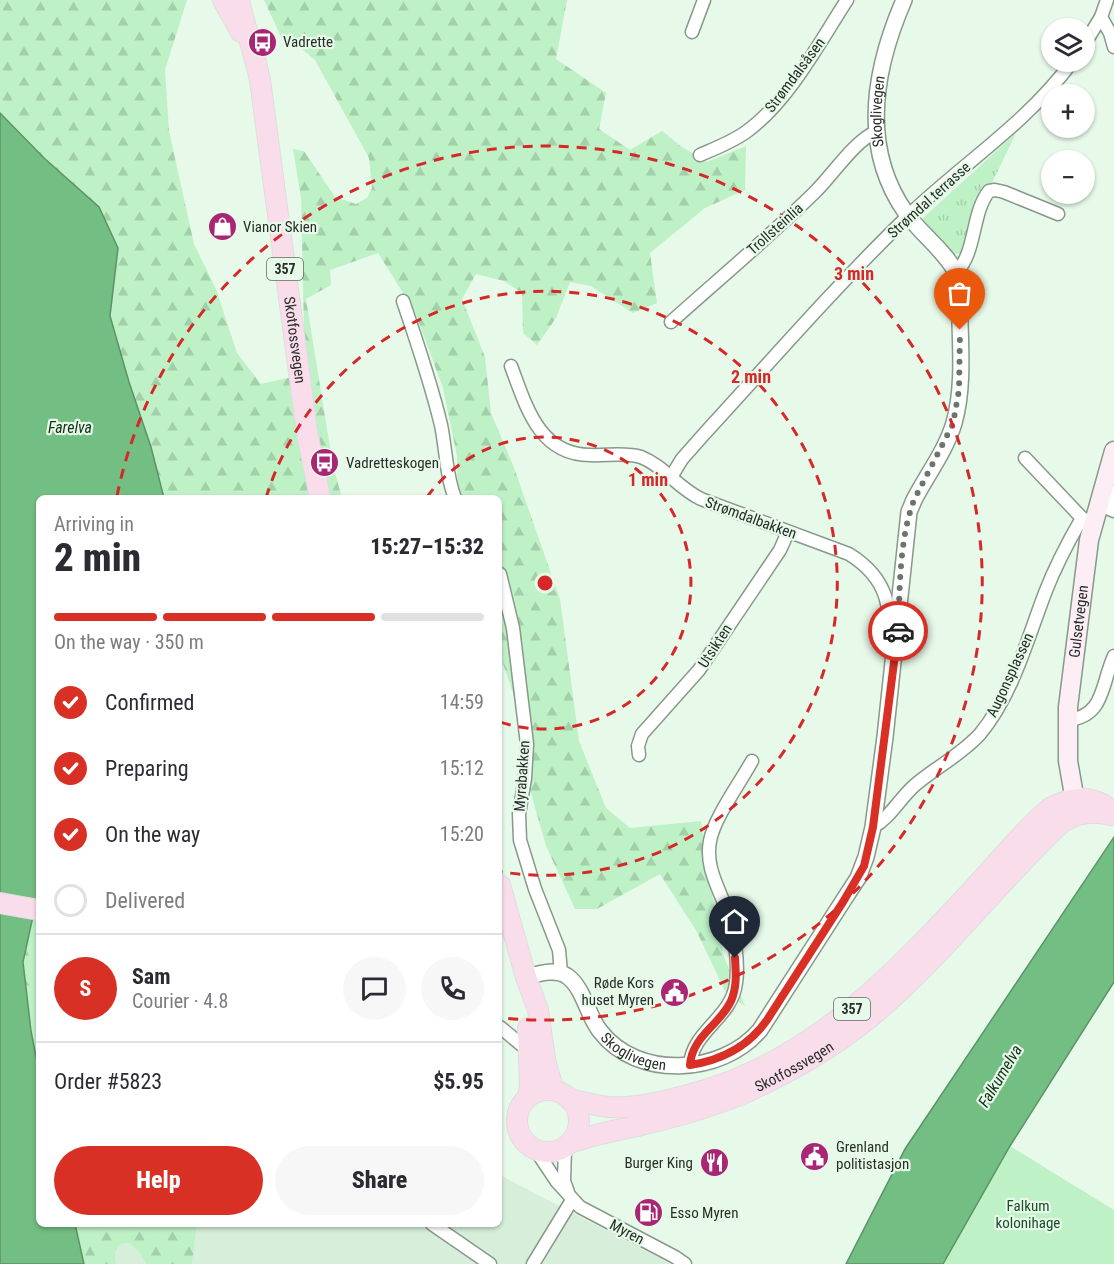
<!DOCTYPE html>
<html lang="en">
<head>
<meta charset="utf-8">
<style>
  body { margin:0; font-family:"Roboto Condensed",sans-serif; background:#f7f7f7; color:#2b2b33; height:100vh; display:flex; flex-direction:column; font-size:22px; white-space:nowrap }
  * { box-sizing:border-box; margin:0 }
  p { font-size:20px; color:#7c7c81 }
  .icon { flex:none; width:33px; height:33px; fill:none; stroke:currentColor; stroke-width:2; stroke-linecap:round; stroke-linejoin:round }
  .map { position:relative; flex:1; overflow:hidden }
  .details { position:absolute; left:36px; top:495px; width:466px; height:732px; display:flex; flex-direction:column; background:#fff; border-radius:9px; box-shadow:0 2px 4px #0004 }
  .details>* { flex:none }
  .tools { position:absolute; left:1041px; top:18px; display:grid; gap:12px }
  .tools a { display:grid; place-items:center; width:54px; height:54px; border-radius:50%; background:#fff; box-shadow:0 2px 4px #0004; font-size:30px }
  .pin { position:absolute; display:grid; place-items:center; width:51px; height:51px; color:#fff; margin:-62px -26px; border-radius:50% 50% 50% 0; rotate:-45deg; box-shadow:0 0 6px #0007 }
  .pin .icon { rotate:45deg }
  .courier { position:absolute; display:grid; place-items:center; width:60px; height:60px; margin:-30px; border:4px solid #d93025; border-radius:50%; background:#fff; color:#222; box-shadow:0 2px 8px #0007 }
  .headline em { font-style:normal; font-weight:800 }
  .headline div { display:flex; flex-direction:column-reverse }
  .headline { display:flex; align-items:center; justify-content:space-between; height:102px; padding:0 18px }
  h1 { font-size:39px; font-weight:800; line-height:45px }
  .bar { display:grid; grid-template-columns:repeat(4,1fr); gap:9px 6px; align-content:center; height:72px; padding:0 18px }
  .bar i { height:8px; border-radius:4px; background:#e1e1e2 }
  .bar .current { background:#d93025 }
  .bar p { grid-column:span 4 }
  .line { display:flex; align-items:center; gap:15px; padding:0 18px; border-top:2px solid #e1e1e2 }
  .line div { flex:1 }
  .round { display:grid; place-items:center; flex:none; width:63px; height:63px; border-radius:32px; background:#f7f7f7 }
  ol { padding:0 18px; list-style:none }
  li { display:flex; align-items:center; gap:18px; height:66px }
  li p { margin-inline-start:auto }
  li .icon { padding:6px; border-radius:50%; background:#d93025; color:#fff; stroke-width:4 }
  li:last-child { color:#7c7c81 }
  li i { width:33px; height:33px; border:3px solid #e1e1e2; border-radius:50% }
  .action { display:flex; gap:12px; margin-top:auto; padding:12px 18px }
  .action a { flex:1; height:69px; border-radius:36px; background:#d93025; color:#fff; font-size:24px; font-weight:800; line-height:69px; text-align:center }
  .action a+a { background:#f7f7f7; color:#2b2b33 }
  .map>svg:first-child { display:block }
</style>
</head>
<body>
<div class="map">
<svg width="1114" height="1264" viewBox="0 0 1114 1264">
  <defs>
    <pattern id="forest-firs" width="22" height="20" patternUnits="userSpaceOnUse" patternTransform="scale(1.5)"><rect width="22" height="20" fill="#bef1c6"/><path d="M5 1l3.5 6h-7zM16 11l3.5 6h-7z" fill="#a3cfaa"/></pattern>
    <pattern id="park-tufts" width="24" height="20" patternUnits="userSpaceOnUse" patternTransform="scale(1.5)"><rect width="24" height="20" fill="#bef1c6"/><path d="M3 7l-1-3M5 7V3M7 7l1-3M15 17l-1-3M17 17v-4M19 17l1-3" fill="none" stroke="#a3cfaa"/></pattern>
  </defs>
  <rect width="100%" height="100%" fill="#e7f9e9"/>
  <g fill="#d6eeda">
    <path d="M500,1175L671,1264H192L197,1224H500Z"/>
    <path d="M129,1243L140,1253L146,1264H116L115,1253L121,1244Z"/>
  </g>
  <g fill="url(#forest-firs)">
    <path d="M0,0H187L165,70L169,131L194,244L216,289L237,353L261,384L305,374L301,198L293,149L304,151L335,197L356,204L367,198L372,188L369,158L315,60L296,44L282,39L264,0H567L556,59L606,93L599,129L630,150L662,131L682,147L707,162L746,146L745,190L705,208L650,253L657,303L633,313L591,286L570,282L556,318L537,345L523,333L522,293L504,281L476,274L462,299L485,357L491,413L513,465L560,599L579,741L606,808L630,828L701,821L711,889L724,957L745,1006L727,995L697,932L660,874L597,909H575L546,846L527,779L517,705L500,655V498H452L458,496L457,456L443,388L415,312L378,253L330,270L331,285L306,299L333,466L342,498H164L151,447L129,382L110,316L118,248L44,158L0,113Z"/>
    <path d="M39,889V1072L31,1031L23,962Z"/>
    <path d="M75,1224H197L192,1264H146L140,1253L129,1243L121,1244L115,1253L116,1264H84Z"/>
  </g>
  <path fill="url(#park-tufts)" d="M1016,133L992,183L982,192L969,234L961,253L954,255L923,224V218Z"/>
  <path fill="#bef1c6" d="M1010,1146L1114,1210V1264H943Z"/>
  <g fill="#73be82" stroke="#5c9367" stroke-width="1.5">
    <path d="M0,113L44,158L99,207L118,248L110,316L129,382L151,447L164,498H39V889L23,962L31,1031L39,1072V1224H75L84,1264H0Z"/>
    <path d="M1114,837V982L1010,1146L943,1264H846L905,1149Z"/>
  </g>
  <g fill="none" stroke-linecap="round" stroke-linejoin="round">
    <defs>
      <g id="minor">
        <path d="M1101,17L1110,33L1114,47"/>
        <path d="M692,32L704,0"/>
        <path d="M1084,45L1101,17L1107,0"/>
        <path d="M700,155C716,148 732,142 746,132C788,102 819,43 847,0"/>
        <path d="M956,273C977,251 971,214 989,191L995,190L1004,192L1058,214"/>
        <path d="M403,301C417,342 431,383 441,425C446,449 446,476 455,498"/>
        <path d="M671,322C719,279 768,238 814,193C831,177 855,140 876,132"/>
        <path d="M511,366C526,406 539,455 590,455C606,456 625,452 641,457C664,466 678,488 701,499L849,554C865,564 879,578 885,596C889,608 888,622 897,632"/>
        <path d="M1025,458L1082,518L1089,522"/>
        <path d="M671,477L682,459L705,433C771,361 836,286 907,217C962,164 1025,125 1072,62"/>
        <path d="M1114,492L1109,509L1114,511"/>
        <path d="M500,574L513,628L527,744L525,778L519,814L520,840L535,889L559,950L561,973"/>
        <path d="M1067,720C1105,717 1101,684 1114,656"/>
        <path d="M639,755L638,746L642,734L699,670L780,550L788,532"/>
        <path d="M873,827C890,818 900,798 915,785C936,767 961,755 980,734C1013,694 1027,640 1045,593C1055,567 1068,542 1082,518"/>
        <path d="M500,1027L530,1052"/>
        <path d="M690,1065C692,1031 732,1018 736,983C739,961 734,932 727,911C719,888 705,867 710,841C714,818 740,783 752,761"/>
        <path d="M565,1147L564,1181L568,1192"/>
        <path d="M535,1149L557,1182L580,1207L675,1257L685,1264"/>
        <path d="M432,1224L490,1264"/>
        <path d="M533,1264L572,1200"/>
      </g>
      <g id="tertiary">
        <path id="s1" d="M526,977C538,974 555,968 567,976C584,988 587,1015 600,1031C637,1080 722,1075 760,1030L843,901L858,878L866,857L873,827L885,737L909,512L914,500C927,475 946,450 954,423C963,391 961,355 960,323C960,307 962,288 956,273C948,254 919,232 906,213C860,148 874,69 904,0"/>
      </g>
      <g id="secondary">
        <path id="s2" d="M1077,812L1068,761V707L1089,540L1114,451"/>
      </g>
      <g id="primary">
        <path d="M223,0L241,32"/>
        <path id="s3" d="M239,0C245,27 254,53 260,80L307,432L320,498"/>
        <path d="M500,885L526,977L538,1010L546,1065L554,1090"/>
        <path d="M0,903L39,910"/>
        <path d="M528,1028L530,1085L528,1096"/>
        <circle cx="548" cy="1121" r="31"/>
        <path d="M569,1099C582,1102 596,1106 609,1107C639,1109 670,1100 698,1092C814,1060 896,972 975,887C1000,860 1023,831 1050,808C1073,796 1095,794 1114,813"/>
        <path id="s4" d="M570,1143C596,1133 622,1130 649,1123C683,1115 717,1105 749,1091C799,1068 849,1038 890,1000C951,945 1001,880 1061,823C1077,813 1092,810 1111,815"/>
      </g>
    </defs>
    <use href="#minor" stroke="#88998b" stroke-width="15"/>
    <use href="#tertiary" stroke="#88998b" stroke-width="18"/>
    <use href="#secondary" stroke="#88998b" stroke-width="21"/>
    <use href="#primary" stroke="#dddedd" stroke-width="22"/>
    <use href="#minor" stroke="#fff" stroke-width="12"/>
    <use href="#tertiary" stroke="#fff" stroke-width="15"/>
    <use href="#secondary" stroke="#fdeef5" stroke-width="18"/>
    <use href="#primary" stroke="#faddeb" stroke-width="20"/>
  </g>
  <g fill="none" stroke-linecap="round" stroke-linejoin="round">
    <path stroke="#6b756c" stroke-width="6" stroke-dasharray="0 10.8" d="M898,631C900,589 899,540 914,500L953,424L959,390L960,330"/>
    <path stroke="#d93025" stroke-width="8" d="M735,958C736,973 737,988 731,1001C720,1025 692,1036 690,1065C722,1060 748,1047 767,1020L843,902L864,866L873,827L898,631"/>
  </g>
  <g fill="none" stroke="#d62828" stroke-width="3" stroke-dasharray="10 8">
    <path d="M427 497A146 146 0 1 1 500 722"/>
    <path d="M266 498A292 292 0 1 1 502 872"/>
    <path d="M117 496A437 437 0 1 1 503 1018"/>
  </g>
  <defs>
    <symbol id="bus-disc" viewBox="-11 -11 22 22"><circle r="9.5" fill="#a82673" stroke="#e7f9e9"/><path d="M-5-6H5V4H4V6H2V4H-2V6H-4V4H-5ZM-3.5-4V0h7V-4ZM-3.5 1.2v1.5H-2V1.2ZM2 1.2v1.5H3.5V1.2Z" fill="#fff"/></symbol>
    <symbol id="shop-disc" viewBox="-11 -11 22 22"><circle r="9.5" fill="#a82673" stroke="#e7f9e9"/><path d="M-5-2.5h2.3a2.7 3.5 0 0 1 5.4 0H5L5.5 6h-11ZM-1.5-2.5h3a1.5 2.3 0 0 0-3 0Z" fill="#fff"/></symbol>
    <symbol id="civic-disc" viewBox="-11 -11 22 22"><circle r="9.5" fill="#a82673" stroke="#e7f9e9"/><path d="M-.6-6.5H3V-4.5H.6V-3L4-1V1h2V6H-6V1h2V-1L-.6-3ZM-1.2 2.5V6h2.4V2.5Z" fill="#fff"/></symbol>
    <symbol id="restaurant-disc" viewBox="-11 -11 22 22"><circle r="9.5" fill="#a82673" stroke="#e7f9e9"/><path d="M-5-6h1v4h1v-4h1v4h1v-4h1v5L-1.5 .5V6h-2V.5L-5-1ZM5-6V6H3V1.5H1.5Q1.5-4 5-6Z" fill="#fff"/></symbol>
    <symbol id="fuel-disc" viewBox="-11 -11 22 22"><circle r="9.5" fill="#a82673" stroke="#e7f9e9"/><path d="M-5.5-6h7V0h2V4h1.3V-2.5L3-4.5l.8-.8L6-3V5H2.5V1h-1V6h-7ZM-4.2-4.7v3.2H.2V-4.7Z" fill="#fff"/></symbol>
  </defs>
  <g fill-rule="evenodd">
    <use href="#bus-disc" x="246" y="26" width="33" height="33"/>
    <use href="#shop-disc" x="206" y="210" width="33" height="33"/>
    <use href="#bus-disc" x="308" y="446" width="33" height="33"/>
    <use href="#civic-disc" x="658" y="976" width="33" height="33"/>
    <use href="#civic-disc" x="798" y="1140" width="33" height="33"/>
    <use href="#restaurant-disc" x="698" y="1146" width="33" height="33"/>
    <use href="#fuel-disc" x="632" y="1196" width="33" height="33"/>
  </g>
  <g text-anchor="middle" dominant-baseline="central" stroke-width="4.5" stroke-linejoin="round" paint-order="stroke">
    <g fill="#e7f9e9" stroke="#616b63" stroke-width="1.5">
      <rect x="267" y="258" width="36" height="22" rx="4.5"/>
      <rect x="834" y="998" width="36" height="22" rx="4.5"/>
    </g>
    <g font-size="14" font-weight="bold" fill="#282e29">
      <text x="285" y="269">357</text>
      <text x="852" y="1009">357</text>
    </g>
    <g font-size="15" fill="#282e29" stroke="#e7f9e9" text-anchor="start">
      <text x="283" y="42">Vadrette</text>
      <text x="243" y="227">Vianor Skien</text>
      <text x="346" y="463">Vadretteskogen</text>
      <text x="654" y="983" text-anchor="end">Røde Kors<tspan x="654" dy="17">huset Myren</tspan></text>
      <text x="836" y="1147">Grenland<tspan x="836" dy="17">politistasjon</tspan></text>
      <text x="693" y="1163" text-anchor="end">Burger King</text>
      <text x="670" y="1213">Esso Myren</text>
    </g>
    <g font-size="15" fill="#282e29" stroke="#e7f9e9">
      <text transform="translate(795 75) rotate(-53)">Strømdalsåsen</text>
      <text stroke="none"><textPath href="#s1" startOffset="1276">Skoglivegen</textPath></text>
      <text transform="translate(929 200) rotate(-42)">Strømdal terrasse</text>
      <text transform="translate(775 229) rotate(-42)">Trollsteinlia</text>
      <text stroke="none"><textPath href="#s3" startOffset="345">Skotfossvegen</textPath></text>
      <text transform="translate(751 518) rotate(20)">Strømdalbakken</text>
      <text stroke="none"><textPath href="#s2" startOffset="192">Gulsetvegen</textPath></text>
      <text transform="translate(715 646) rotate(-57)">Utsikten</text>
      <text transform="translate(1010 675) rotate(-65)">Augonsplassen</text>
      <text transform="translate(522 776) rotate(-86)">Myrabakken</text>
      <text stroke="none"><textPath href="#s1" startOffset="148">Skoglivegen</textPath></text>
      <text stroke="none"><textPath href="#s4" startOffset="238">Skotfossvegen</textPath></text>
      <text transform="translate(627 1232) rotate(28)">Myren</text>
    </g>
    <g font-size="15" fill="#194f28" stroke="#e7f9e9">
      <text x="1028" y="1206">Falkum<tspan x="1028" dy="17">kolonihage</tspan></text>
    </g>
    <g font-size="16" font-style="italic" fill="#113119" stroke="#e7f9e9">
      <text x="70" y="427">Farelva</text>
      <text transform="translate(1000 1076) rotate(-59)">Falkumelva</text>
    </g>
  </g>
  <circle cx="545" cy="583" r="9" fill="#d62828" stroke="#e7f9e9" stroke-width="3"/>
  <g font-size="18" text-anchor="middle" font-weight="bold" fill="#d62828" stroke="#e7f9e9" stroke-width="4.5" stroke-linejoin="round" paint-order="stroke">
    <text x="854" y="280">3 min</text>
    <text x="751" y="383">2 min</text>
    <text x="648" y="486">1 min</text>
  </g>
</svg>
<div class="tools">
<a><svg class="icon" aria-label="layers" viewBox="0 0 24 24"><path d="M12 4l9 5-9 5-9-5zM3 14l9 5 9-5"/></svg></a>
<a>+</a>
<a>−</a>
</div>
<div class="pin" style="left:960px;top:330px;background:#ea580c"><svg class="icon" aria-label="bag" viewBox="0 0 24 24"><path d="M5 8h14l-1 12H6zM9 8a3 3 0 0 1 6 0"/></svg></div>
<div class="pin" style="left:735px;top:958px;background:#1f2937"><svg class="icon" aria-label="home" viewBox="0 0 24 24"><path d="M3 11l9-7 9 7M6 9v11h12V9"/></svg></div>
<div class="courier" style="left:898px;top:631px"><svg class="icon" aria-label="car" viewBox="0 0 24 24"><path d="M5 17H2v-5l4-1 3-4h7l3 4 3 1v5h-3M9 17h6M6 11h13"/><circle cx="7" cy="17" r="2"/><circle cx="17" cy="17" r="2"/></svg></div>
<section class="details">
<div class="headline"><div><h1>2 min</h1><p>Arriving in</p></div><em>15:27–15:32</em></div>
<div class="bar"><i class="current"></i><i class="current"></i><i class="current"></i><i></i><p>On the way · 350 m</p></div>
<ol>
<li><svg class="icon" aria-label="check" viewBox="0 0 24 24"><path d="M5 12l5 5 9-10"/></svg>Confirmed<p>14:59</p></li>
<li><svg class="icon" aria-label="check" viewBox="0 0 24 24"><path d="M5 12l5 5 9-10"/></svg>Preparing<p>15:12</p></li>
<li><svg class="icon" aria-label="check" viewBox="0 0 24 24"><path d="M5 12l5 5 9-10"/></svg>On the way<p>15:20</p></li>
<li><i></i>Delivered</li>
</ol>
<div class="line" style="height:108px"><b class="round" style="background:#d93025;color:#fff">S</b><div><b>Sam</b><p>Courier · 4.8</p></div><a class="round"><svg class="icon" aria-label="chat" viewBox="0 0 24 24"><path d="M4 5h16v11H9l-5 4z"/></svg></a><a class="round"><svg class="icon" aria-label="phone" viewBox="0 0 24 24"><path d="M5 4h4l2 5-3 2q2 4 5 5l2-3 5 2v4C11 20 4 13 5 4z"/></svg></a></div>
<div class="line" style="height:78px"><div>Order #5823</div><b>$5.95</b></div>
<div class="action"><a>Help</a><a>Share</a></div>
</section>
</div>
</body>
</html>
